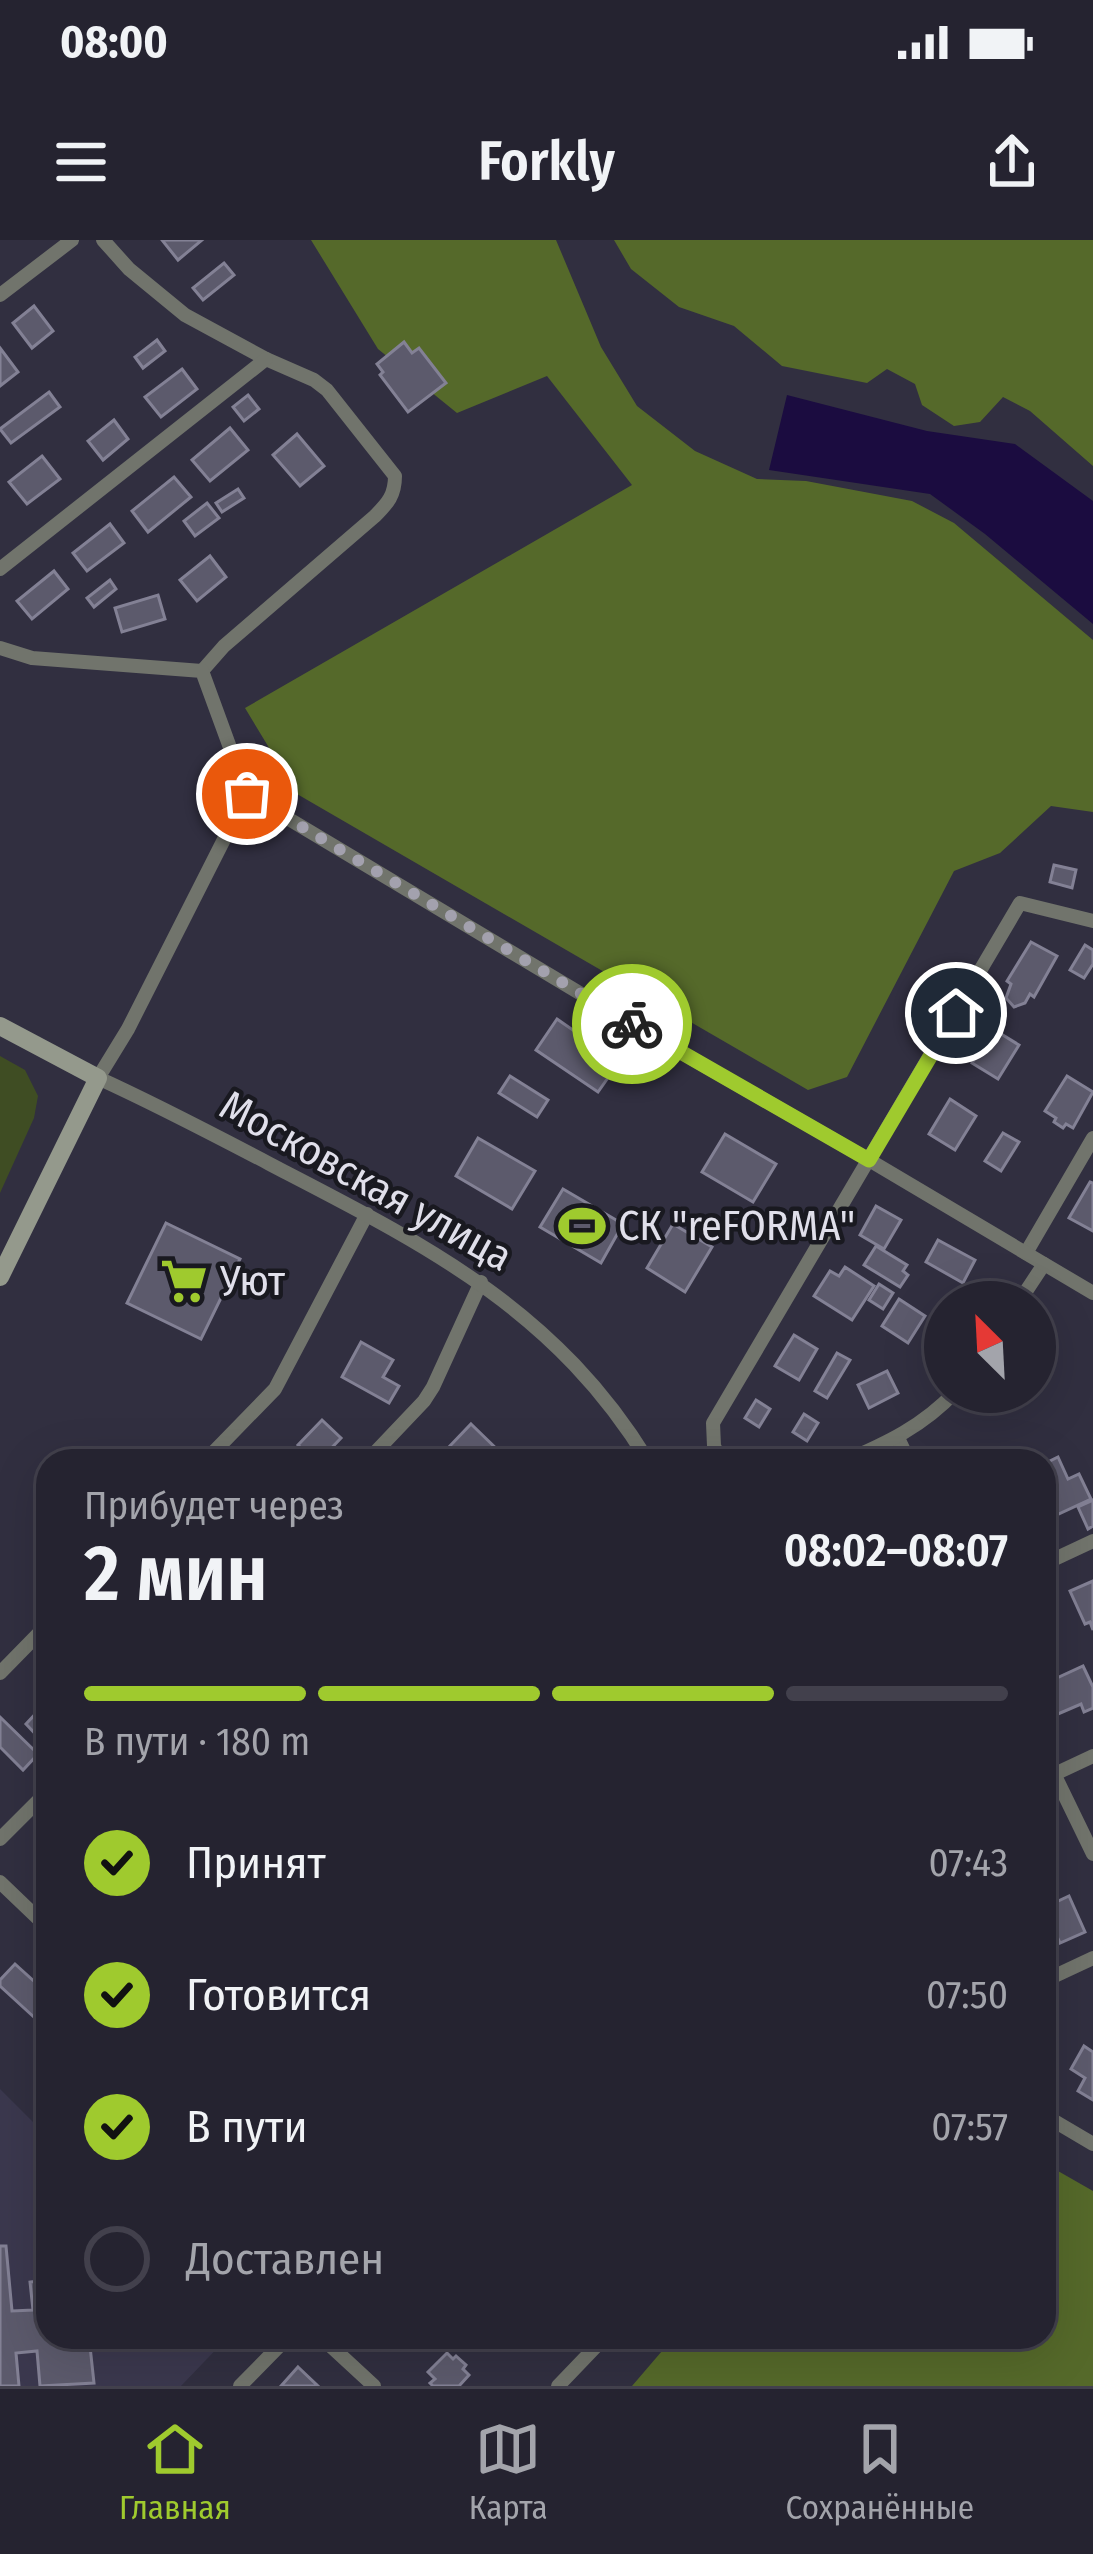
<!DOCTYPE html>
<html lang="ru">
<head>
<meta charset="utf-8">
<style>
  body { margin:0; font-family:"Fira Sans Condensed",sans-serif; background:#312f3c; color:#f1f3f6; height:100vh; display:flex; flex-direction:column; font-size:45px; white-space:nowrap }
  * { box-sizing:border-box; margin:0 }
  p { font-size:39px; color:#a3a4ab }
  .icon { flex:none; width:66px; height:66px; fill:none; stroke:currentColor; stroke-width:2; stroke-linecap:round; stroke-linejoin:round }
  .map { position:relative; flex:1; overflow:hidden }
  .details { position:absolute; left:36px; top:1209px; width:1020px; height:900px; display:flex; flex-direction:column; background:#252330; border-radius:36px; box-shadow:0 12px 48px #0002,0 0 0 3px #42404c }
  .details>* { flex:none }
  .needle { width:78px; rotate:336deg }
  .fabs { position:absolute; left:924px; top:1041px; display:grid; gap:24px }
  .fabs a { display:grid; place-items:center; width:132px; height:132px; border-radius:50%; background:#252330; box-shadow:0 12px 48px #0002,0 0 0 3px #42404c; font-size:60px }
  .pin { position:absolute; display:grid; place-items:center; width:102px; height:102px; color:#fff; margin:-51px; border:6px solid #fff; border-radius:50%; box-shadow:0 3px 12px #0007 }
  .courier { position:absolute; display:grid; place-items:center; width:120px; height:120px; margin:-60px; border:9px solid #9fca2e; border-radius:50%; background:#fff; color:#222; box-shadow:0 3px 15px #0007 }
  .summary em { font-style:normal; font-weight:600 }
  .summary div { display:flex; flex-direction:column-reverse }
  .summary { display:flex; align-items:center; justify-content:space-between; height:204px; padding:0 48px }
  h1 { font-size:78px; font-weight:600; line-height:90px }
  .bar { display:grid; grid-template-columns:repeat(4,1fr); gap:18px 12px; align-content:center; height:144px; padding:0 48px }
  .bar i { height:15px; border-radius:9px; background:#42404c }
  .bar .on { background:#9fca2e }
  .bar p { grid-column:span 4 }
  ol { padding:0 48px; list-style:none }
  li { display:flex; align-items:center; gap:36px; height:132px }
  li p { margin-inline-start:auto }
  li .icon { padding:12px; border-radius:50%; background:#9fca2e; color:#111; stroke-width:4 }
  li:last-child { color:#a3a4ab }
  li i { width:66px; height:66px; border:6px solid #42404c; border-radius:50% }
  .status { display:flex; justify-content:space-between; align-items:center; height:84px; padding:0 60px; background:#252330; direction:ltr }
  .status svg { height:33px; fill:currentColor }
  header { display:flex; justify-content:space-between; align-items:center; height:156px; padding:0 48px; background:#252330; font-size:54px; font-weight:600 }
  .tab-bar { display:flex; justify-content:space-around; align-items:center; height:168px; border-top:3px solid #42404c; background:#252330; font-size:33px; color:#a3a4ab }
  .tab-bar a { display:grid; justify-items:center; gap:6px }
  .tab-bar .on { color:#9fca2e }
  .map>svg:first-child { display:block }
</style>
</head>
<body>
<div class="status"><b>08:00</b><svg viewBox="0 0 49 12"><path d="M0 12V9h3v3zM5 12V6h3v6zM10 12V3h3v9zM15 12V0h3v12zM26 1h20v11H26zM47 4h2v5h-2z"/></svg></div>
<header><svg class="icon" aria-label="menu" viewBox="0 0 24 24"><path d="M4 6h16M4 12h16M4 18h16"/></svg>Forkly<svg class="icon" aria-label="share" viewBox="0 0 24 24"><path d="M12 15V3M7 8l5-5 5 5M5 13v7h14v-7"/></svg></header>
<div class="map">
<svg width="1093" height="2146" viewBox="0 0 1093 2146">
  <rect width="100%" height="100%" fill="#312f40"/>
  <path fill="#3b384e" d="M0,1849L48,1897V2097H228L181,2146H0Z"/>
  <path fill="#3f4d23" d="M0,816L25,830L38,856L34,878L0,953Z"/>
  <g fill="#55692a">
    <path d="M311,0H556L601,107L637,166L695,211L757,239L806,241L912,261L954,283L1093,400V572L1051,566L1000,613L954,631L847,837L808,850L297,554L245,468L632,245L547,136L457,173L378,109Z"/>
    <path d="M614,0H1093V226L1030,171L1003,157L980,182L954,186L922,165L915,144L887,129L867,143L782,126L734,86L679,67L631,29Z"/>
    <path d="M1044,1923L1093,1951V2146H632L674,2097H1044Z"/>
  </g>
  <path fill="#1b0c40" d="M787,155L927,191L1015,204L1093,261V384L985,294L930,254L769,230Z"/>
  <g fill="#5c5a6c" stroke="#838195" stroke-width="3">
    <path d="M162,0H202L178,20Z"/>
    <path d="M224,23L234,35L203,60L193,48Z"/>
    <path d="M34,66L53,91L32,108L13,83Z"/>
    <path d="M157,100L165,111L143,128L135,117Z"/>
    <path d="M404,102L412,113L419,108L446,143L408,172L380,135L383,132L377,124Z"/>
    <path d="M0,108L18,132L0,146Z"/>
    <path d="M182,129L197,149L161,177L145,157Z"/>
    <path d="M49,152L60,167L11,203L0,189Z"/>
    <path d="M248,155L259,169L244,181L233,167Z"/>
    <path d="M114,180L128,199L103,220L88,201Z"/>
    <path d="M230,188L248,210L210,241L192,220Z"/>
    <path d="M297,194L324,226L300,246L273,215Z"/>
    <path d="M42,216L60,239L27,264L9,242Z"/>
    <path d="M174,237L191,257L148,292L132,271Z"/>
    <path d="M238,249L244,258L222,272L216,263Z"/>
    <path d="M207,263L219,278L195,296L184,281Z"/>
    <path d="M110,284L124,303L87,331L73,313Z"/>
    <path d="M210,316L226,337L197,361L180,340Z"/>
    <path d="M54,331L68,349L32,379L17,361Z"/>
    <path d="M110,340L116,349L94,367L87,358Z"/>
    <path d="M158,355L165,379L122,392L115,368Z"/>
    <path d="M1054,625L1076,630L1072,648L1050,642Z"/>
    <path d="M1031,702L1057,716L1034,757L1030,754L1025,763L1014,767L1006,758L1011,744L1007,741Z"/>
    <path d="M1085,705L1093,710V724L1084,738L1070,730Z"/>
    <path d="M557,779L619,822L598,852L536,810Z"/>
    <path d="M993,789L1019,805L998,839L972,823Z"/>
    <path d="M510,836L548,860L537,877L499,853Z"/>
    <path d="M1067,836L1093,852L1073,888L1066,884L1063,888L1054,882L1056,878L1045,871Z"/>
    <path d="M950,859L976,876L955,910L929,894Z"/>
    <path d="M1003,893L1019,902L1001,931L985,921Z"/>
    <path d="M725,894L776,924L753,962L702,932Z"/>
    <path d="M478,898L535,931L512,969L456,936Z"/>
    <path d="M1090,942L1093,943V991L1069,978Z"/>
    <path d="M563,949L623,984L601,1023L540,987Z"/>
    <path d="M876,966L901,980L884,1009L860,995Z"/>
    <path d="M166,983L240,1019L201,1099L127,1063Z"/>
    <path d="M673,984L712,1007L685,1052L647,1028Z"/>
    <path d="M938,1000L975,1020L963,1043L926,1022Z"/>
    <path d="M876,1006L907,1025L903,1031L908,1035L900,1047L864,1025Z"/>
    <path d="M845,1027L874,1046L852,1080L814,1056L830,1031L839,1036Z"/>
    <path d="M879,1044L893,1053L883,1069L869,1060Z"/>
    <path d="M899,1059L925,1076L908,1103L882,1086Z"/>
    <path d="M794,1095L817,1109L799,1140L775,1126Z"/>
    <path d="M361,1102L393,1120L383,1137L399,1146L389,1163L342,1137Z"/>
    <path d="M837,1113L850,1120L827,1158L815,1151Z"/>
    <path d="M887,1131L898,1153L869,1168L858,1145Z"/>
    <path d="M756,1160L770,1169L759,1187L745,1178Z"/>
    <path d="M804,1174L818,1183L807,1201L793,1192Z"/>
    <path d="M322,1180L341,1198L319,1221H315L298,1205Z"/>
    <path d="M471,1184L508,1220L507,1221H461L448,1208Z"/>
    <path d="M1058,1217L1068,1239L1079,1234L1091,1259L1050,1278L1044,1266V1251L1051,1247L1044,1231V1224Z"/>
    <path d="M1093,1260V1286L1088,1289L1078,1267Z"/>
    <path d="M1093,1341V1390L1090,1382L1085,1384L1070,1351Z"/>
    <path d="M1083,1426L1093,1447V1468L1084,1472L1081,1464L1058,1474L1044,1444Z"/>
    <path d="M40,1469L48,1477V1497L43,1502L26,1484Z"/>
    <path d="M0,1477L38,1514L23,1530L0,1507Z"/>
    <path d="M1069,1656L1085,1692L1060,1703L1045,1671L1053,1667L1052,1664Z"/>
    <path d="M15,1724L48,1754V1766L36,1779L0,1746V1740Z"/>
    <path d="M1084,1806L1093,1812V1860L1078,1851L1085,1838L1071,1829Z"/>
    <path d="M0,2006H6L12,2071L33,2070L30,2042L48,2040V2097H89L94,2143L40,2146L37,2111L16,2113L19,2146H0Z"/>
    <path d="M447,2113L453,2119L456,2116L466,2125L463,2129L469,2135L459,2146H433L430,2143L435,2139L428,2132Z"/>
    <path d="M298,2127L318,2146H281Z"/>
  </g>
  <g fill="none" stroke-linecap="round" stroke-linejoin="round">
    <g stroke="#71746c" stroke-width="14">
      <path d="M103,0L129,29L185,75L266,119L314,140L327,150L395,236C395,255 388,263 375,276L224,406L202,431"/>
      <path d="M0,55L72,0"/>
      <path d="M0,329L266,119"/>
      <path d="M0,408L32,418L202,431L247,554"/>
      <path d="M1026,1013L1093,898"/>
      <path d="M1019,1062L1044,1024"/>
      <path d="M898,1198L909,1221"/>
      <path d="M205,1221L275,1149L367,974"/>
      <path d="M367,1221L424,1161L433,1147L481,1042"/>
      <path d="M648,1221C558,1074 434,1009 287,933C224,900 162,867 98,838L128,789L247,554L623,779L869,920L1093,1053"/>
      <path d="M721,1221L714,1206L713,1183L1020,663L1093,681"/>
      <path d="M845,1221C887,1203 923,1186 955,1152"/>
      <path d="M1044,1324L1093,1301"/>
      <path d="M0,1433L48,1384"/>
      <path d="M1044,1513L1093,1614"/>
      <path d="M1044,1539L1093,1516"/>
      <path d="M0,1599L48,1551"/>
      <path d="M0,1642L48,1688"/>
      <path d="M1044,1741L1093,1718"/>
      <path d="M1044,1875L1093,1904"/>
      <path d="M321,2097L374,2146"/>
      <path d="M240,2146L288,2097"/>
      <path d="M558,2146L605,2097"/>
    </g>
    <path stroke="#94998c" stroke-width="18" d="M0,786L98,838L0,1037"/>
  </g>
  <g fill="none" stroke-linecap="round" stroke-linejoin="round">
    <path stroke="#a3a1ae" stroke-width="12" stroke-dasharray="0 21.6" d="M247,554L632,784"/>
    <path stroke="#9fca2e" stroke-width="15" d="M632,784L869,920L956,773"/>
  </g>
  <defs>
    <symbol id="stadium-bare" viewBox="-9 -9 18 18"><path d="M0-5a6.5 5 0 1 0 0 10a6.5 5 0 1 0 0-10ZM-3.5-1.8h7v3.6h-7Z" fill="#9fca2e" stroke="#191920" stroke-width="2.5" paint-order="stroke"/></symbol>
    <symbol id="supermarket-bare" viewBox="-9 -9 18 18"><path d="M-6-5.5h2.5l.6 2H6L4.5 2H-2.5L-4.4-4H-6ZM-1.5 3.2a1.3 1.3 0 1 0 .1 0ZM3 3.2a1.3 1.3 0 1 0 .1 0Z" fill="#9fca2e" stroke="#191920" stroke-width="2.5" paint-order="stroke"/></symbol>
  </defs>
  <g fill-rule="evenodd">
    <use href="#stadium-bare" x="549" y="953" width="66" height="66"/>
    <use href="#supermarket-bare" x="151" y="1008" width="66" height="66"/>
  </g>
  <g text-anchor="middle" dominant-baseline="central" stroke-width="9" stroke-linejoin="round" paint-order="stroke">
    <g font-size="42" fill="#e0dfea" stroke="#191920">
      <text transform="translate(366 941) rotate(29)">Московская улица</text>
    </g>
    <g font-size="42" fill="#e0dfea" stroke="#191920" text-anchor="start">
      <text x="618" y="986">СК "reFORMA"</text>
      <text x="220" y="1041">Уют</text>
    </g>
  </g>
</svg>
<div class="fabs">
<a><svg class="needle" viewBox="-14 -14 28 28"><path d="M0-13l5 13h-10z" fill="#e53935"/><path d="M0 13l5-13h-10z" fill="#a3a4ab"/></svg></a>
</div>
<div class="pin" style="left:247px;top:554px;background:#ea580c"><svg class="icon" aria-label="bag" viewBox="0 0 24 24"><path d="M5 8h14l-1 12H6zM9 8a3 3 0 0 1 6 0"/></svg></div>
<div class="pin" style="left:956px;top:773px;background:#1f2937"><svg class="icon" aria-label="home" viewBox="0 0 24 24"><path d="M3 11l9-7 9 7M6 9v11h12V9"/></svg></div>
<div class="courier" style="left:632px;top:784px"><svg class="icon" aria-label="bike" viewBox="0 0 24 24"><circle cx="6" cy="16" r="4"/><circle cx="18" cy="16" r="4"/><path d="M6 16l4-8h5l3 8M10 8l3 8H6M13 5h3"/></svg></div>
<section class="details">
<div class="summary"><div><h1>2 мин</h1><p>Прибудет через</p></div><em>08:02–08:07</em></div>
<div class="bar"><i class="on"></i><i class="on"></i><i class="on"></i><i></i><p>В пути · 180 m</p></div>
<ol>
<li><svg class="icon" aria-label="check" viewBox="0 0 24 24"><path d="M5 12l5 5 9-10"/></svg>Принят<p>07:43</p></li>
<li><svg class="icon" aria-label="check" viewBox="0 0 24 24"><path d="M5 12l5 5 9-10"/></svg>Готовится<p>07:50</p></li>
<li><svg class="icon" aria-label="check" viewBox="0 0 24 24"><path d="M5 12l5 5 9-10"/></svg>В пути<p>07:57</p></li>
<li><i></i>Доставлен</li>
</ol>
</section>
</div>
<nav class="tab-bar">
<a class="on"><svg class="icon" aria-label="home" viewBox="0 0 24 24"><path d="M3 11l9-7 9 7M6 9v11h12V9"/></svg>Главная</a>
<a><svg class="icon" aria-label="map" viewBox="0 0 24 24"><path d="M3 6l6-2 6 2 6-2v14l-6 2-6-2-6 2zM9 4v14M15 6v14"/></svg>Карта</a>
<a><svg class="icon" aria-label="saved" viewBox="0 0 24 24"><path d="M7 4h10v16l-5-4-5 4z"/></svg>Сохранённые</a>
</nav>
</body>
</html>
